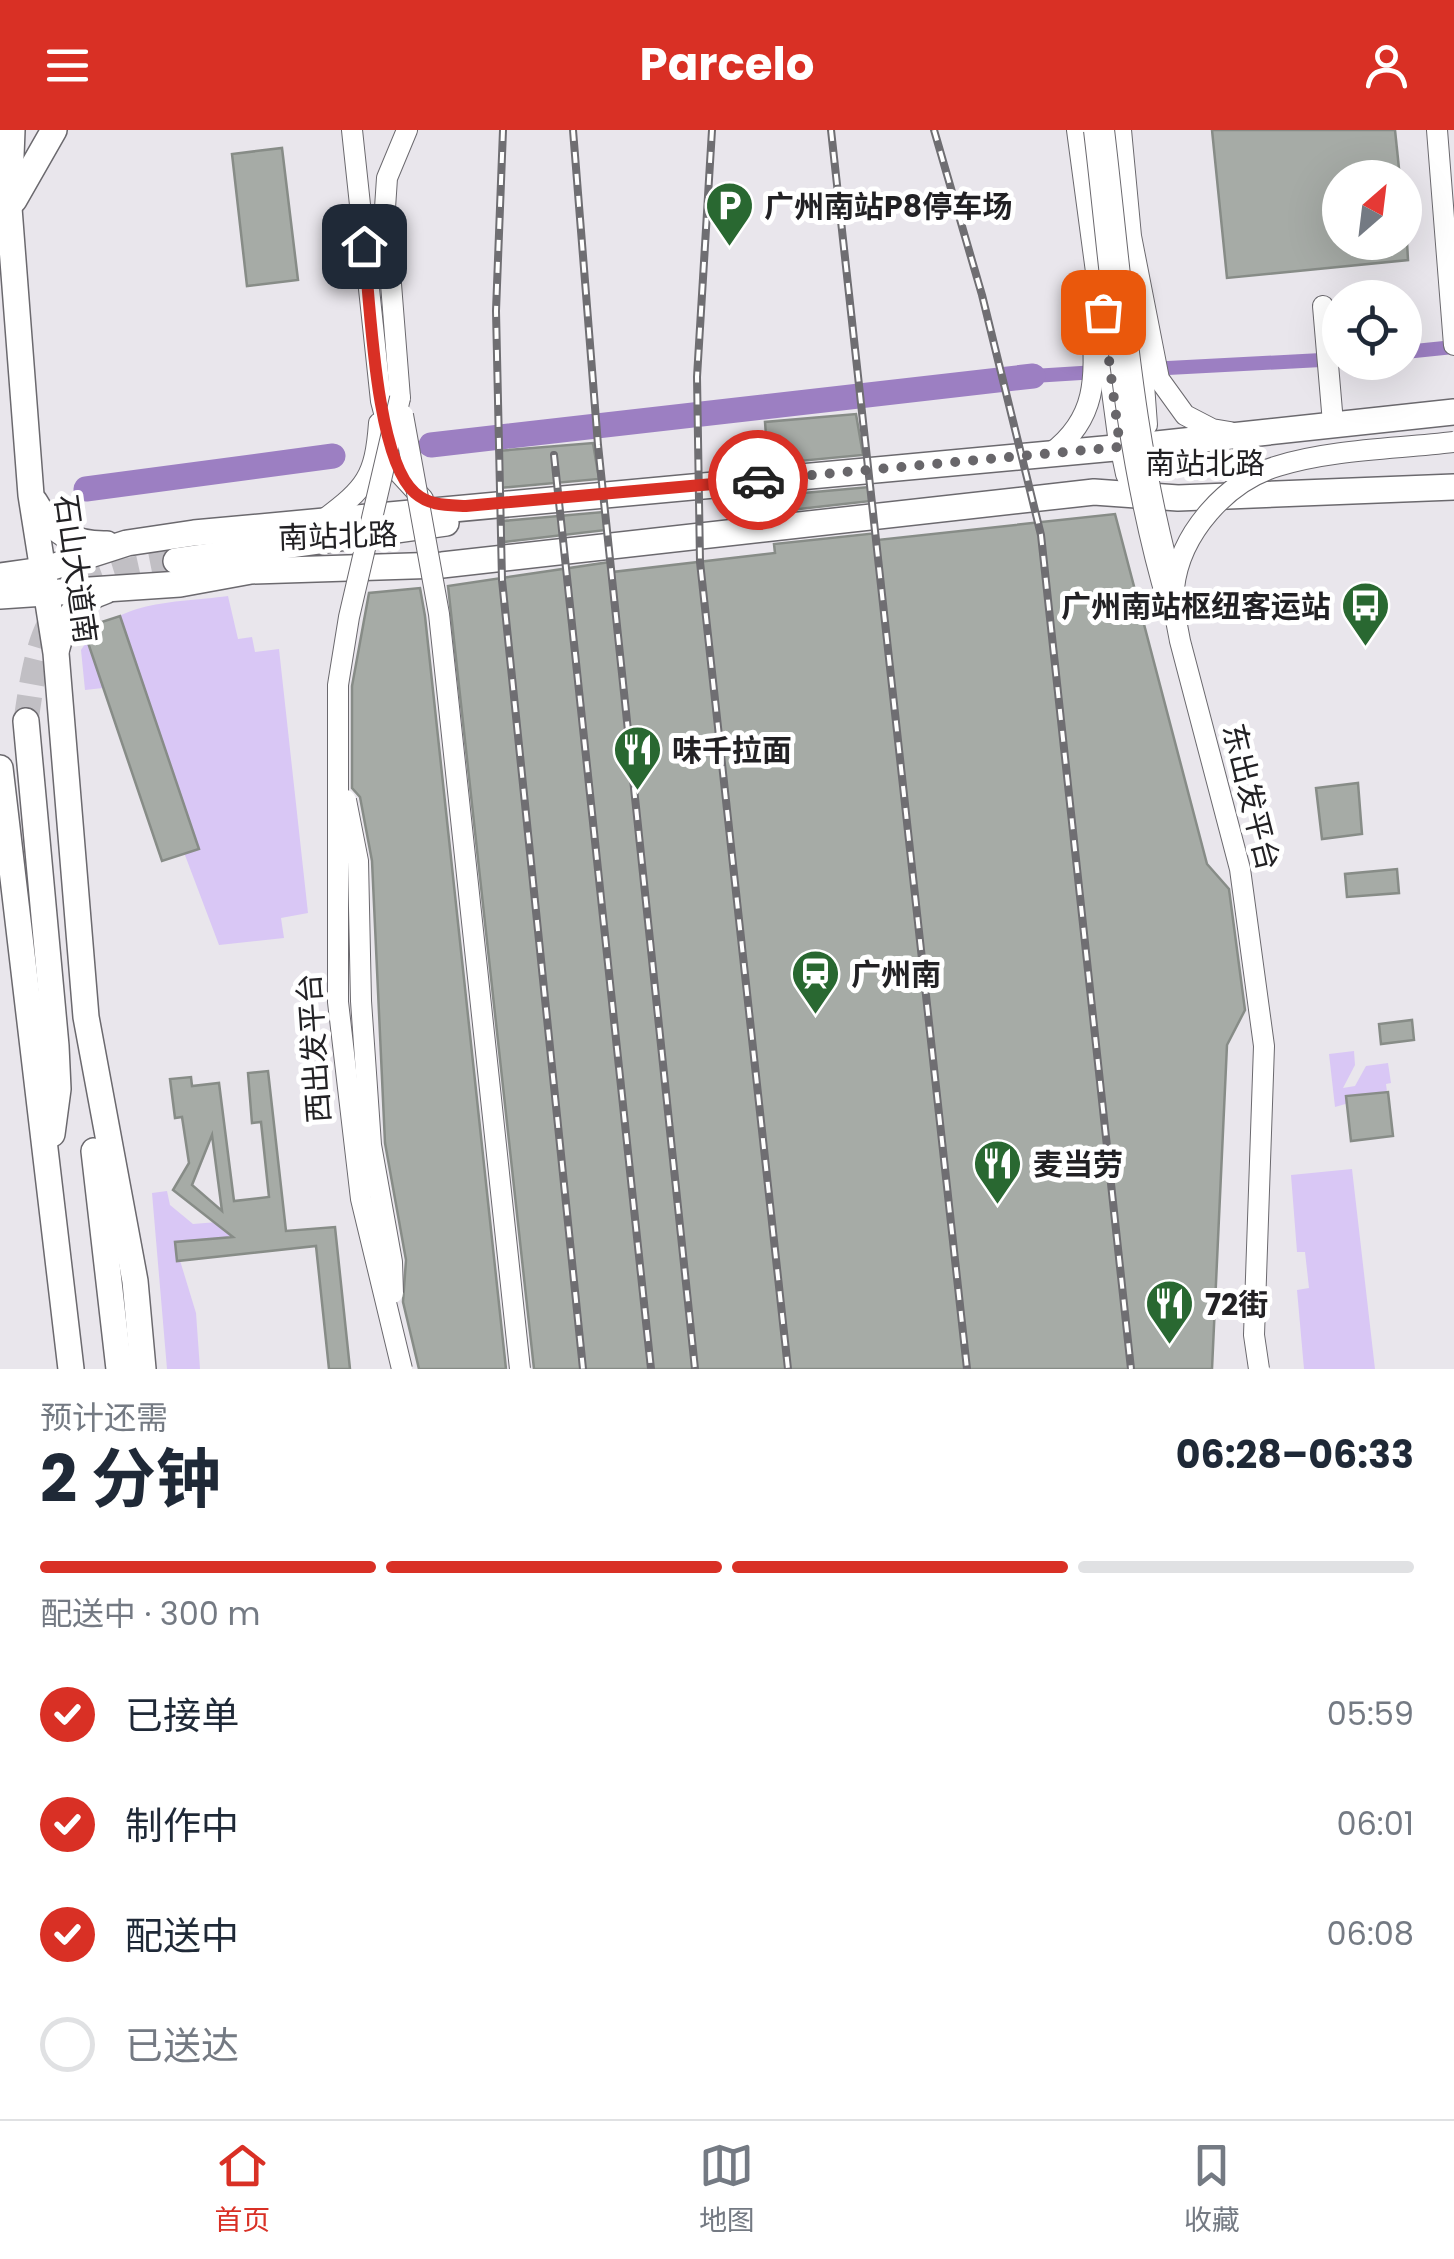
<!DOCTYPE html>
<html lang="zh">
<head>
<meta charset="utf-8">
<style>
  body { margin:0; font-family:Poppins,"Noto Sans SC",sans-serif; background:#f2f2f3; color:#1f2937; height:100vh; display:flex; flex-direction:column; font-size:38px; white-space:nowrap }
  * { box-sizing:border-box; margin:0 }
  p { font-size:32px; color:#747a83 }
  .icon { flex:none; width:55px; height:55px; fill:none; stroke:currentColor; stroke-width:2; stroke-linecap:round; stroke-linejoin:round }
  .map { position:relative; height:1239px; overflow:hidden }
  .side { display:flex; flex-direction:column; background:#fff; flex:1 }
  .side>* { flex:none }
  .needle { width:65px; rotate:28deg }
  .tools { position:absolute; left:1322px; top:30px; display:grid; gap:20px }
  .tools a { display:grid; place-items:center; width:100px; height:100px; border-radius:50%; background:#fff; box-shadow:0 10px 40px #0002; font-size:50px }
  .pin { position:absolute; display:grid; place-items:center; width:85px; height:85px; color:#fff; margin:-42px; border-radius:20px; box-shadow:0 5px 15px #0006 }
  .courier { position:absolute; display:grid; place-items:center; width:100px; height:100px; margin:-50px; border:8px solid #d93025; border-radius:50%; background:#fff; color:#222; box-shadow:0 2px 12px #0007 }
  .headline em { font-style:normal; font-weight:700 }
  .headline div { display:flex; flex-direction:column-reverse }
  .headline { display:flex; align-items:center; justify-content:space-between; height:170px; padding:0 40px }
  h1 { font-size:65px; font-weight:700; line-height:75px }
  .bar { display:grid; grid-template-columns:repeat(4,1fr); gap:15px 10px; align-content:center; height:120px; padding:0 40px }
  .bar i { height:12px; border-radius:8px; background:#e0e1e3 }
  .bar .selected { background:#d93025 }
  .bar p { grid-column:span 4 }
  ol { padding:0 40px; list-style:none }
  li { display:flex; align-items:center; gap:30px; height:110px }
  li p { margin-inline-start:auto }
  li .icon { padding:10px; border-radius:50%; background:#d93025; color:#fff; stroke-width:4 }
  li:last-child { color:#747a83 }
  li i { width:55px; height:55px; border:5px solid #e0e1e3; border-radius:50% }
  header { display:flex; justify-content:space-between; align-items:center; height:130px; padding:0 40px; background:#d93025; color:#fff; font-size:45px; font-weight:700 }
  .tabs { display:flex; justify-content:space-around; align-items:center; height:140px; border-top:2px solid #e0e1e3; background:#fff; font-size:28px; color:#747a83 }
  .tabs a { display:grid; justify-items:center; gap:5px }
  .tabs .selected { color:#d93025 }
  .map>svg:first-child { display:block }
</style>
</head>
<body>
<header><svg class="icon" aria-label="menu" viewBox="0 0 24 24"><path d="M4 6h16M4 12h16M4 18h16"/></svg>Parcelo<svg class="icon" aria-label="person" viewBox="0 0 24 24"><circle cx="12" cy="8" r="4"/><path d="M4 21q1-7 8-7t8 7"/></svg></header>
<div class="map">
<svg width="1454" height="1239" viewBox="0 0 1454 1239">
  <rect width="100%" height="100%" fill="#e9e6ec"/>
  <g fill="#d9c7f5">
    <path d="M228,466L238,509L252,507L255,522L279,519L308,783L281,788L284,808L219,815L121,556L85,560L81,520C117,468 170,474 228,466Z"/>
    <path d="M1354,921L1355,935L1343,958L1355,956L1366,936L1388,933L1391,953L1386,954L1387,962L1335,977L1329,924Z"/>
    <path d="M1352,1039L1375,1239H1304L1297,1160L1309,1158L1305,1122H1297L1291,1045Z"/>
    <path d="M167,1061L170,1075L193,1094L254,1089L255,1104L175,1114L196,1183L200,1239H167L152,1063Z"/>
  </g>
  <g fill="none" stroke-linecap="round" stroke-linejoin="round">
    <g stroke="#9c7fc2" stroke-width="14">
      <path d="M1405,222L1454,217"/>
      <path d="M1149,239L1340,229"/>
      <path d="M1033,246L1097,242"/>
    </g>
    <g stroke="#9c7fc2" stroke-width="25">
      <path d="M431,315L1033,246"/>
      <path d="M86,359L333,326"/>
    </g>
  </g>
  <g fill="#a6aba6" stroke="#878c87" stroke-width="2.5" fill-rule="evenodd">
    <path d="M1212,0H1395L1400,48H1340V112H1407L1408,130L1227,148Z"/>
    <path d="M282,18L298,150L247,156L232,24Z"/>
    <path d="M856,284L863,325L768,334L765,292Z"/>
    <path d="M593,313L599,349L500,358L497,321Z"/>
    <path d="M869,357L871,371L772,382L771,366Z"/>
    <path d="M603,382L606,400L504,412L503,391Z"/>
    <path d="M1115,384L1207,734L1229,759L1245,880L1227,915L1212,1239H534L448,456L610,432L612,442L775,423L774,414L877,403L878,410Z"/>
    <path d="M420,458L425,486L506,1239H419L403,1172L406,1130L385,1013L372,731L360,667L352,658V556L369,463Z"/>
    <path d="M120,486L199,719L162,731L83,498Z"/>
    <path d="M1358,653L1362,704L1322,709L1316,658Z"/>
    <path d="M1397,739L1399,763L1347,767L1345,744Z"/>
    <path d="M1412,890L1414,910L1381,914L1379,894Z"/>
    <path d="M268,941L286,1101L335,1097L350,1239H329L316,1116L177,1131L175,1112L233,1107L173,1060L189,1033L182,987L175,988L170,949L191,947L192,956L219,953L234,1071L269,1067L261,992L252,993L248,943ZM212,1005L222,1081L192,1055Z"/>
    <path d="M1388,962L1393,1006L1351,1011L1346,966Z"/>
  </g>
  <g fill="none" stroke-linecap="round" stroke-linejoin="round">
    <path stroke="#c1bfc4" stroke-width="25" stroke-dasharray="25 12" stroke-linecap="butt" d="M26,591C42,474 58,450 176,431"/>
    <defs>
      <g id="minor">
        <path d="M352,0L381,271L400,344L423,369"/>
        <path d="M1077,0L1118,306L1126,344L1137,366"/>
        <path d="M1121,0L1131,106L1159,249L1185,285L1212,299L1230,302"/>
        <path d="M1437,0L1454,215"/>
        <path d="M1323,176L1333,293"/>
        <path d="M1141,214L1147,295"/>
        <path d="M400,268L385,78L387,48L407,0"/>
        <path d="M1051,323C1099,287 1095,245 1092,190"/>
        <path d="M323,390C366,358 375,347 379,293"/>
      </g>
      <g id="major">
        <path d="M12,0L9,78L31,365L56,523L86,887L135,1151L143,1239"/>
        <path d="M14,70L54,0"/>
        <path d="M35,372C51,401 73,415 107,414"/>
        <path d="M176,431L446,393"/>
        <path d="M0,446L43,440L127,413L194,403L1147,315L1454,282"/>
        <path d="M0,466L180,454L251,441L442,435L1094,362L1178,368L1454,357"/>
        <path d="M57,518C63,491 77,470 105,461"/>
        <path d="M26,591L56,916L58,959L52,1004"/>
        <path d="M0,638L71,1239"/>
        <path d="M94,1021L119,1239"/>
      </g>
    </defs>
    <use href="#minor" stroke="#6b696e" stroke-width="22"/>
    <use href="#major" stroke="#6b696e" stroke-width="28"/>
    <use href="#minor" stroke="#fff" stroke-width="20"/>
    <use href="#major" stroke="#fff" stroke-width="25"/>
    <defs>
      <g id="rail">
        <path d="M503,0L496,181L502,450L583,1239"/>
        <path d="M573,0L598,315L695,1239"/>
        <path d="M712,0L697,247L700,432L788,1239"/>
        <path d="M831,0L967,1239"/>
        <path d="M934,0L982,165L1041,405L1131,1239"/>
        <path d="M554,325L651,1239"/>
      </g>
    </defs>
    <use href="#rail" stroke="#6f6e72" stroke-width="8"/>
    <use href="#rail" stroke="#fff" stroke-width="4" stroke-dasharray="11" stroke-linecap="butt"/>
    <defs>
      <g id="minor-bridge">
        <path d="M400,268L349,487L338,555V872L361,1069L402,1239"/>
        <path d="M403,285L439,484L520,1239"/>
        <path d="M346,670L358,731L361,871L371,1015L392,1132L393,1163"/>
        <path d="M1259,1239L1254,1205L1264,916L1240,739L1180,511C1177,494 1172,476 1174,458C1180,403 1227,351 1278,336C1333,319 1397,319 1454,312"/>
      </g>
      <path id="highway-bridge" d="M1099,0C1118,159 1127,319 1173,473"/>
    </defs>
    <use href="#minor-bridge" stroke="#6b696e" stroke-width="22" stroke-linecap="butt"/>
    <use href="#highway-bridge" stroke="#6b696e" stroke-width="32" stroke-linecap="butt"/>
    <use href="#minor-bridge" stroke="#fff" stroke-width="20"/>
    <use href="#highway-bridge" stroke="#fff" stroke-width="30"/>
  </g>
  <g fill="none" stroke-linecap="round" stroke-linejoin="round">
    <path stroke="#68666a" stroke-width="10" stroke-dasharray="0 18" d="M758,350L1120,317L1103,182"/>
    <path stroke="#d93025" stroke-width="12" d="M364,116C370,170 375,329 415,363C430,376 446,375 466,376L758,350"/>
  </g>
  <defs>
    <symbol id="parking-pin" viewBox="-11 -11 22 30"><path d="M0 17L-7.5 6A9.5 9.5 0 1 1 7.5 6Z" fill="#296831" stroke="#fff"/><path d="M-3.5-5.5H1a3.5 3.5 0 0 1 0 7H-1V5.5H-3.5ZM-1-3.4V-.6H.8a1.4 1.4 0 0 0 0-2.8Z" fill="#fff"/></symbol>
    <symbol id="bus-pin" viewBox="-11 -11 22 30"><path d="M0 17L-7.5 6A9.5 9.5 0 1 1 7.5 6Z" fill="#296831" stroke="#fff"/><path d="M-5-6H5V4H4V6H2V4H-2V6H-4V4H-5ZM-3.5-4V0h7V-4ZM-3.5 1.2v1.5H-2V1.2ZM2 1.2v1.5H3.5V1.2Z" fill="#fff"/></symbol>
    <symbol id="restaurant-pin" viewBox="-11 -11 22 30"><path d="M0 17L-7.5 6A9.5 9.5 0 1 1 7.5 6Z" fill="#296831" stroke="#fff"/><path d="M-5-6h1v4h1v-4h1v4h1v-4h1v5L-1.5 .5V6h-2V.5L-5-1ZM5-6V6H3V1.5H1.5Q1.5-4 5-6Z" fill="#fff"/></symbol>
    <symbol id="station-pin" viewBox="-11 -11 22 30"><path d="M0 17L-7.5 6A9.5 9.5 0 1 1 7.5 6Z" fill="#296831" stroke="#fff"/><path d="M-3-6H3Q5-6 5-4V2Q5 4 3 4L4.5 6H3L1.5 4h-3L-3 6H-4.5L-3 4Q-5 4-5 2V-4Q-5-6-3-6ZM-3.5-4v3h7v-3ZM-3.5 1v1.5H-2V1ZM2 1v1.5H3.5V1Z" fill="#fff"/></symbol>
  </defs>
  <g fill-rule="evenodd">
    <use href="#parking-pin" x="702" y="48" width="55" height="75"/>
    <use href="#bus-pin" x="1338" y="448" width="55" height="75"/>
    <use href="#restaurant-pin" x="610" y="592" width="55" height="75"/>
    <use href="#station-pin" x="788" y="816" width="55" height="75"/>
    <use href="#restaurant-pin" x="970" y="1006" width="55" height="75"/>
    <use href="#restaurant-pin" x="1142" y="1146" width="55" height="75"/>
  </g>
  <g text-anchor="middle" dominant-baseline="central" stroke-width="10" stroke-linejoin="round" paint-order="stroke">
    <g font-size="30" font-weight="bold" fill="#222124" stroke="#fff" text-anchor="start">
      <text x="764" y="76">广州南站P8停车场</text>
      <text x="1331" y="476" text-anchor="end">广州南站枢纽客运站</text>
      <text x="672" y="620">味千拉面</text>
      <text x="851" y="844">广州南</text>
      <text x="1033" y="1034">麦当劳</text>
      <text x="1205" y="1174">72街</text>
    </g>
    <g font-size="30" fill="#222124" stroke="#fff">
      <text x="1205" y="333">南站北路</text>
      <text transform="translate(338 406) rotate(-2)">南站北路</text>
      <text transform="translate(76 439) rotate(82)">石山大道南</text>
      <text transform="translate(1251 667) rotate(76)">东出发平台</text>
      <text transform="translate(314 918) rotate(-94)">西出发平台</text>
    </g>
  </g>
</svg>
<div class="tools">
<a><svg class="needle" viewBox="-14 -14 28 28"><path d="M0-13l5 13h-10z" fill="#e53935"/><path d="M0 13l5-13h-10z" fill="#747a83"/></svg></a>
<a><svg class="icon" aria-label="locate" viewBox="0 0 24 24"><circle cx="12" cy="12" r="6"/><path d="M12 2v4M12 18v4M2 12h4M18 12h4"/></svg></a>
</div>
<div class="pin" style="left:1103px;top:182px;background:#ea580c"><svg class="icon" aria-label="bag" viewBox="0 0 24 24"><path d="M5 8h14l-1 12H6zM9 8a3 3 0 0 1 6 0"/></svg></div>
<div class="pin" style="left:364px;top:116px;background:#1f2937"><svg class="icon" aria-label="home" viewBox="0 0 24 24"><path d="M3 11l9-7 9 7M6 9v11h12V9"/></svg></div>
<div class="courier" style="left:758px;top:350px"><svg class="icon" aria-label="car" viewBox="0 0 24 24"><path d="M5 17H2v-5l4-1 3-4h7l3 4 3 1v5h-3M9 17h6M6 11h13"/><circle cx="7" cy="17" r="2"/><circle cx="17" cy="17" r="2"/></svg></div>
</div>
<section class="side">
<div class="headline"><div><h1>2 分钟</h1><p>预计还需</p></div><em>06:28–06:33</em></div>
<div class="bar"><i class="selected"></i><i class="selected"></i><i class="selected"></i><i></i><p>配送中 · 300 m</p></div>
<ol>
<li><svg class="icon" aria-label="check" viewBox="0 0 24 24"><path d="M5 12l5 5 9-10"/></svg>已接单<p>05:59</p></li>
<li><svg class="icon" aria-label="check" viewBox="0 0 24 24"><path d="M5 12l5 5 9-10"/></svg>制作中<p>06:01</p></li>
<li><svg class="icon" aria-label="check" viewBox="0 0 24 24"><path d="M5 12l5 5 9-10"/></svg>配送中<p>06:08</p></li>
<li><i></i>已送达</li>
</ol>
</section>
<nav class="tabs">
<a class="selected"><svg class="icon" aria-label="home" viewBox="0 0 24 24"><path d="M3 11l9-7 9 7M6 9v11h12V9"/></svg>首页</a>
<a><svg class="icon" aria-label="map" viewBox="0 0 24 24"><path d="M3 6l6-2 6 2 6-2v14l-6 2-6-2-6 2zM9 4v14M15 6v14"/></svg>地图</a>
<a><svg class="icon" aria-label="saved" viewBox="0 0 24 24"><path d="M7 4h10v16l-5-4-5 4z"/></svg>收藏</a>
</nav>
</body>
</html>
